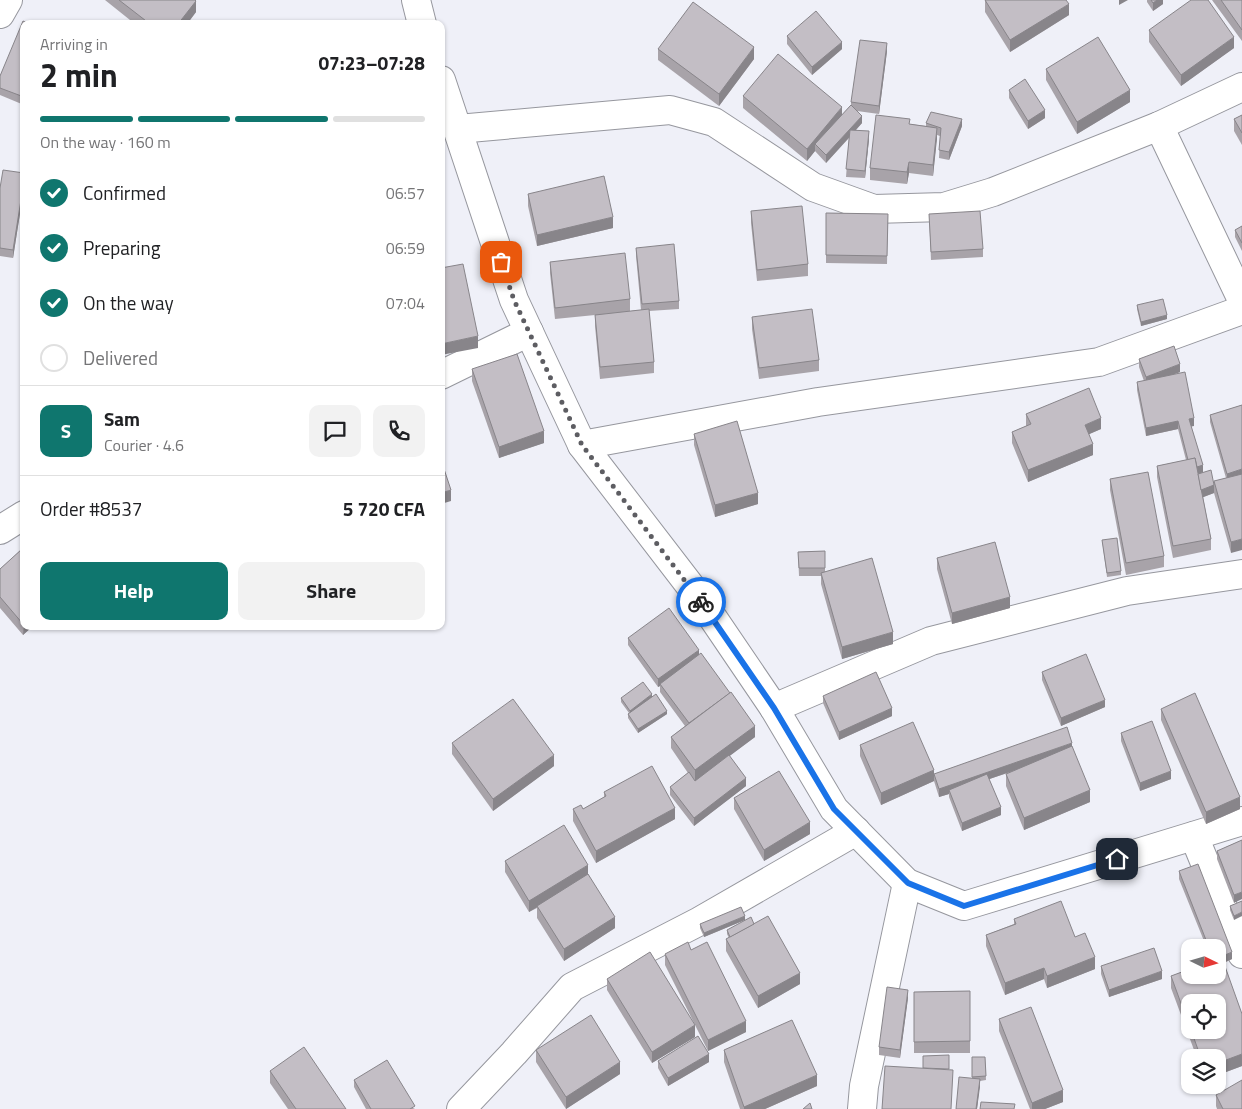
<!DOCTYPE html>
<html lang="en">
<head>
<meta charset="utf-8">
<style>
  body { margin:0; font-family:"Titillium Web",sans-serif; background:#f2f2f2; color:#202124; height:100vh; display:flex; flex-direction:column; font-size:19px; white-space:nowrap }
  * { box-sizing:border-box; margin:0 }
  p { font-size:16px; color:#757577 }
  .icon { flex:none; width:28px; height:28px; fill:none; stroke:currentColor; stroke-width:2; stroke-linecap:round; stroke-linejoin:round }
  .map { position:relative; flex:1; overflow:hidden }
  .sheet { position:absolute; left:20px; top:20px; width:425px; height:610px; display:flex; flex-direction:column; background:#fff; border-radius:10px; box-shadow:0 1px 4px #0004 }
  .sheet>* { flex:none }
  .needle { width:32px; rotate:95deg }
  .fabs { position:absolute; left:1181px; top:939px; display:grid; gap:10px }
  .fabs a { display:grid; place-items:center; width:45px; height:45px; border-radius:10px; background:#fff; box-shadow:0 1px 4px #0004; font-size:25px }
  .pin { position:absolute; display:grid; place-items:center; width:42px; height:42px; color:#fff; margin:-21px; border-radius:10px; box-shadow:0 2px 8px #0006 }
  .courier { position:absolute; display:grid; place-items:center; width:50px; height:50px; margin:-25px; border:4px solid #1a73e8; border-radius:50%; background:#fff; color:#222; box-shadow:0 1px 6px #0007 }
  .headline em { font-style:normal; font-weight:700 }
  .headline div { display:flex; flex-direction:column-reverse }
  .headline { display:flex; align-items:center; justify-content:space-between; height:85px; padding:0 20px }
  h1 { font-size:32px; font-weight:700; line-height:38px }
  .bar { display:grid; grid-template-columns:repeat(4,1fr); gap:8px 5px; align-content:center; height:60px; padding:0 20px }
  .bar i { height:6px; border-radius:4px; background:#e0e0e0 }
  .bar .active { background:#0f766e }
  .bar p { grid-column:span 4 }
  .line { display:flex; align-items:center; gap:12px; padding:0 20px; border-top:1px solid #e0e0e0 }
  .line div { flex:1 }
  .round { display:grid; place-items:center; flex:none; width:52px; height:52px; border-radius:10px; background:#f2f2f2 }
  ol { padding:0 20px; list-style:none }
  li { display:flex; align-items:center; gap:15px; height:55px }
  li p { margin-inline-start:auto }
  li .icon { padding:5px; border-radius:50%; background:#0f766e; color:#fff; stroke-width:4 }
  li:last-child { color:#757577 }
  li i { width:28px; height:28px; border:2px solid #e0e0e0; border-radius:50% }
  .action { display:flex; gap:10px; margin-top:auto; padding:10px 20px }
  .action a { flex:1; height:58px; border-radius:10px; background:#0f766e; color:#fff; font-size:20px; font-weight:700; line-height:58px; text-align:center }
  .action a+a { background:#f2f2f2; color:#202124 }
  .map>svg:first-child { display:block }
</style>
</head>
<body>
<div class="map">
<svg width="1242" height="1109" viewBox="0 0 1242 1109">
  <rect width="100%" height="100%" fill="#eff0f8"/>
  <g fill="none" stroke-linecap="round" stroke-linejoin="round">
    <defs>
      <g id="minor">
        <path d="M416,0L422,24"/>
        <path d="M0,14L8,0"/>
        <path d="M441,80L514,300L582,445L698,596L774,708L834,809L907,883L964,906L1242,821"/>
        <path d="M1159,126L1242,300"/>
        <path d="M458,129L670,110L714,122L813,187L874,209L944,207L993,192L1159,126L1242,87"/>
        <path d="M441,375L529,332"/>
        <path d="M582,445L818,402L1099,362L1242,310"/>
        <path d="M0,530L24,515"/>
        <path d="M774,708L931,641L1127,591L1242,574"/>
        <path d="M1194,836L1242,954"/>
        <path d="M461,1109L514,1053L572,987L700,921L856,831"/>
        <path d="M862,1109L864,1086L907,883"/>
      </g>
    </defs>
    <use href="#minor" stroke="#96979e" stroke-width="30"/>
    <use href="#minor" stroke="#fff" stroke-width="28"/>
  </g>
  <g fill="#a8a3a9" fill-rule="evenodd">
    <path d="M105,0H195L196,12L187,24H135Z"/>
    <path d="M985,0L1069,15L1010,52L985,12Z"/>
    <path d="M1147,0H1163V4L1153,11L1147,2Z"/>
    <path d="M1212,0H1242V41Z"/>
    <path d="M24,24V105L0,95V76Z"/>
    <path d="M1149,30L1234,48L1181,86L1149,42Z"/>
    <path d="M787,36L842,49L812,75L787,44Z"/>
    <path d="M658,49L754,59L719,106L658,60Z"/>
    <path d="M887,51L879,114L857,111L862,123L856,130L869,139L865,178L846,177L849,138L826,163L815,151L807,161L743,108V96L842,115L851,105V102Z"/>
    <path d="M1046,69L1130,102L1077,134L1046,80Z"/>
    <path d="M1009,90L1045,118L1028,129L1009,98Z"/>
    <path d="M1242,115V145L1234,131V119Z"/>
    <path d="M926,123L962,126L949,160L939,158L940,136L937,135L933,176L909,173L907,184L870,180V168L910,124L926,126Z"/>
    <path d="M24,173V188L13,258L0,256V188Z"/>
    <path d="M528,194L613,228L537,246L528,206Z"/>
    <path d="M751,211L808,264V276L757,281L751,223Z"/>
    <path d="M826,213L888,214L887,264L826,263Z"/>
    <path d="M929,214L983,249V257L931,260Z"/>
    <path d="M1242,226V251L1235,237V230Z"/>
    <path d="M636,248L679,301V309L649,311L654,362V373L600,379L595,326V315L555,319L550,273V262L630,299V311L641,310L636,256Z"/>
    <path d="M1137,305L1167,319L1141,326L1137,309Z"/>
    <path d="M752,317L819,360V371L759,379L752,329Z"/>
    <path d="M1139,359L1180,372L1174,374L1194,426H1191L1203,472L1214,485V481L1226,478L1210,422V415L1242,405L1231,553L1214,493L1203,497L1211,539V550L1173,558L1157,477V466L1186,460L1178,429L1146,436L1137,390V382L1144,381L1139,367Z"/>
    <path d="M472,369L544,443L499,458L472,381Z"/>
    <path d="M1026,414L1101,429L1089,434L1093,455L1028,482L1012,443V432L1026,426Z"/>
    <path d="M694,434L758,504L715,517L694,445Z"/>
    <path d="M1110,479L1164,556V567L1126,575L1110,490Z"/>
    <path d="M1102,540L1121,571V575L1107,577Z"/>
    <path d="M22,549L24,626H33L23,635L0,608V569Z"/>
    <path d="M825,551V571L893,644L842,659L821,584V576H799L798,552Z"/>
    <path d="M937,558L1010,608L952,624L937,569Z"/>
    <path d="M628,638L699,655L755,737L729,756L746,786L694,826L670,795V787L688,773L671,748V737L685,726L660,692V686L658,687L628,645Z"/>
    <path d="M1042,672L1105,707L1061,726L1042,680Z"/>
    <path d="M823,696L892,716L839,740L823,703Z"/>
    <path d="M652,697L667,714L638,733L628,718V714L629,713L621,702V698Z"/>
    <path d="M1161,709L1240,809L1206,824L1161,720Z"/>
    <path d="M1121,733L1171,779L1140,791L1121,741Z"/>
    <path d="M452,743L554,766L493,811L452,754Z"/>
    <path d="M860,745L934,774L1072,747L1090,802L1024,830L1006,786V774L1011,772L989,779L1001,815L962,831L949,797V794L939,797L934,781L881,805L860,756Z"/>
    <path d="M604,792L675,819L596,863L573,821V809H583L604,797Z"/>
    <path d="M734,798L810,834L764,861L734,809Z"/>
    <path d="M1242,840L1234,903L1217,859V851Z"/>
    <path d="M505,861L588,874L615,928L564,961L537,918V908L529,912L505,872Z"/>
    <path d="M1179,871L1232,959L1224,963L1242,1066L1218,1075V1058H1197L1171,988V976L1188,970L1183,957V949L1204,941L1179,879ZM1190,948L1218,975H1190ZM1190,1002L1218,1030H1190Z"/>
    <path d="M1242,901L1234,920L1230,910V906Z"/>
    <path d="M1014,919L1075,937L1095,969L1047,988L1044,979L1005,995L986,946V935L1014,924Z"/>
    <path d="M745,920L704,937L700,928V924Z"/>
    <path d="M754,924L800,984L758,1008L726,951V939L729,938L727,934V930Z"/>
    <path d="M691,950L746,1032L708,1051L665,965V954Z"/>
    <path d="M1101,966L1162,979L1109,997L1101,974Z"/>
    <path d="M607,979L695,1037L652,1063L607,990Z"/>
    <path d="M970,991V1053H914V992Z"/>
    <path d="M908,998L900,1058L879,1055V1047Z"/>
    <path d="M999,1019L1063,1102L1045,1109H1030L999,1031Z"/>
    <path d="M536,1050L620,1074L566,1109L536,1062Z"/>
    <path d="M724,1050L817,1086L765,1109H740L724,1062Z"/>
    <path d="M972,1057H985L986,1080L980,1081L977,1109H956L972,1078Z"/>
    <path d="M658,1061L709,1062L668,1086L658,1068Z"/>
    <path d="M270,1071L346,1109H288L270,1083Z"/>
    <path d="M354,1080L415,1109H366L354,1087Z"/>
    <path d="M1216,1095L1242,1109H1217L1216,1106Z"/>
  </g>
  <g fill="#88858a">
    <path d="M1119,0H1128L1119,5Z"/>
    <path d="M1157,0H1163V4L1153,11V3Z"/>
    <path d="M196,1V12L187,24H178Z"/>
    <path d="M1069,4V15L1010,52V40Z"/>
    <path d="M1234,37V48L1181,86V75Z"/>
    <path d="M842,42V49L812,75V67Z"/>
    <path d="M887,43V51L879,114V106Z"/>
    <path d="M754,47V59L719,106V94Z"/>
    <path d="M1130,90V102L1077,134V122Z"/>
    <path d="M842,107V118L815,144V151L807,161V149Z"/>
    <path d="M1045,110V118L1028,129V121Z"/>
    <path d="M862,116V123L826,163V155Z"/>
    <path d="M962,119V126L949,160V152Z"/>
    <path d="M937,128V139L933,176V165Z"/>
    <path d="M869,131V139L865,178V171Z"/>
    <path d="M909,162V173L907,184V172Z"/>
    <path d="M24,181V188L13,258V250Z"/>
    <path d="M613,217V228L537,246V235Z"/>
    <path d="M1167,315V319L1141,326V322Z"/>
    <path d="M478,336V348L441,355V344Z"/>
    <path d="M1180,364V372L1146,385V377Z"/>
    <path d="M1101,418V429L1085,436V425Z"/>
    <path d="M1194,418V426L1189,427V419Z"/>
    <path d="M1178,421V429L1146,436V428Z"/>
    <path d="M544,431V443L499,458V447Z"/>
    <path d="M1093,444V455L1028,482V470Z"/>
    <path d="M1203,465V472L1196,475V467Z"/>
    <path d="M1242,469V477L1227,481V474Z"/>
    <path d="M1214,485V493L1201,498V490Z"/>
    <path d="M451,490V501L441,504V493Z"/>
    <path d="M758,493V504L715,517V505Z"/>
    <path d="M1242,539V550L1231,553V542Z"/>
    <path d="M1010,597V608L952,624V613Z"/>
    <path d="M24,623V626H33L23,635Z"/>
    <path d="M893,632V644L842,659V647Z"/>
    <path d="M699,650V657L660,684V686L658,687V679Z"/>
    <path d="M652,694V698L630,715V711Z"/>
    <path d="M1105,700V707L1061,726V718Z"/>
    <path d="M892,708V716L839,740V732Z"/>
    <path d="M667,711V714L638,733V729Z"/>
    <path d="M755,726V737L695,782V770Z"/>
    <path d="M1072,743V750L950,793L949,790V794L939,797V789Z"/>
    <path d="M554,755V766L493,811V799Z"/>
    <path d="M934,770V781L881,805V793Z"/>
    <path d="M1171,771V779L1140,791V783Z"/>
    <path d="M746,778V786L694,826V818Z"/>
    <path d="M1090,790V802L1024,830V818Z"/>
    <path d="M1240,797V809L1206,824V812Z"/>
    <path d="M1001,807V815L962,831V823Z"/>
    <path d="M675,808V819L596,863V851Z"/>
    <path d="M810,822V834L764,861V850Z"/>
    <path d="M588,865V876L529,912V901Z"/>
    <path d="M1242,892V899L1234,903V895Z"/>
    <path d="M1242,912V916L1234,920V916Z"/>
    <path d="M745,916V920L704,937V933Z"/>
    <path d="M615,917V928L564,961V949Z"/>
    <path d="M1232,952V959L1218,965V958Z"/>
    <path d="M1095,957V969L1047,988V976Z"/>
    <path d="M1044,968V979L1005,995V983Z"/>
    <path d="M1162,971V979L1109,997V990Z"/>
    <path d="M800,973V984L758,1008V996Z"/>
    <path d="M908,990V998L900,1058V1050Z"/>
    <path d="M746,1021V1032L708,1051V1040Z"/>
    <path d="M695,1025V1037L652,1063V1052Z"/>
    <path d="M709,1054V1062L668,1086V1078Z"/>
    <path d="M1242,1054V1066L1218,1075V1063Z"/>
    <path d="M620,1062V1074L566,1109V1097Z"/>
    <path d="M817,1075V1086L765,1109H744V1107Z"/>
    <path d="M980,1079V1087L977,1109H976Z"/>
    <path d="M1063,1090V1102L1045,1109H1032V1103Z"/>
  </g>
  <g fill="#c3bec5" stroke="#88858a">
    <path d="M119,0H195L196,1L178,24H150Z"/>
    <path d="M985,0H1066L1069,4L1010,40Z"/>
    <path d="M1151,0H1157L1153,3Z"/>
    <path d="M1191,0H1208L1234,37L1181,75L1149,30Z"/>
    <path d="M1221,0H1242V30Z"/>
    <path d="M693,2L754,47L719,94L658,49Z"/>
    <path d="M816,11L842,42L812,67L787,36Z"/>
    <path d="M23,21L30,24H24V97L0,88V76Z"/>
    <path d="M1098,37L1130,90L1077,122L1046,69Z"/>
    <path d="M860,40L887,43L879,106L851,102Z"/>
    <path d="M778,54L842,107L807,149L743,96Z"/>
    <path d="M1025,79L1045,110L1028,121L1009,90Z"/>
    <path d="M851,105L862,116L826,155L815,144Z"/>
    <path d="M931,112L962,119L949,152L939,150L941,128L926,123Z"/>
    <path d="M876,115L910,119L909,124L937,128L933,165L909,162L907,172L870,168Z"/>
    <path d="M1242,115V133L1234,119Z"/>
    <path d="M850,130L869,131L865,171L846,169Z"/>
    <path d="M3,170L24,173V181L13,250L0,248V188Z"/>
    <path d="M604,176L613,217L537,235L528,194Z"/>
    <path d="M802,206L808,264L757,270L751,211Z"/>
    <path d="M980,211L983,249L931,252L929,214Z"/>
    <path d="M826,213L888,214L887,256L826,255Z"/>
    <path d="M1242,226V243L1235,230Z"/>
    <path d="M674,244L679,301L642,304L636,248Z"/>
    <path d="M625,253L630,299L555,308L550,262Z"/>
    <path d="M463,264L478,336L441,344V268Z"/>
    <path d="M1163,299L1167,315L1141,322L1137,305Z"/>
    <path d="M649,309L654,362L600,367L595,315Z"/>
    <path d="M812,309L819,360L759,368L752,317Z"/>
    <path d="M1174,346L1180,364L1146,377L1139,359Z"/>
    <path d="M517,354L544,431L499,447L472,369Z"/>
    <path d="M1185,372L1194,418L1189,419L1203,465L1197,467L1195,458L1188,460L1178,421L1146,428L1137,382Z"/>
    <path d="M1089,388L1101,418L1085,425L1093,444L1028,470L1012,432L1031,424L1026,414Z"/>
    <path d="M1242,405V469L1227,474L1210,415Z"/>
    <path d="M737,421L758,493L715,505L694,434Z"/>
    <path d="M1195,458L1211,539L1173,546L1157,466Z"/>
    <path d="M441,460L451,490L441,493Z"/>
    <path d="M1211,470L1214,485L1201,490L1198,474Z"/>
    <path d="M1148,472L1164,556L1126,563L1110,479Z"/>
    <path d="M1242,474V539L1231,542L1214,481Z"/>
    <path d="M1117,538L1121,571L1107,573L1102,540Z"/>
    <path d="M995,542L1010,597L952,613L937,558Z"/>
    <path d="M22,549L24,550L23,624L0,597V569Z"/>
    <path d="M825,551V568H799L798,552Z"/>
    <path d="M872,558L893,632L842,647L821,573Z"/>
    <path d="M669,608L699,650L658,679L628,638Z"/>
    <path d="M701,653L730,693L689,723L660,684Z"/>
    <path d="M1086,654L1105,700L1061,718L1042,672Z"/>
    <path d="M876,672L892,708L839,732L823,696Z"/>
    <path d="M643,682L652,694L630,711L621,698Z"/>
    <path d="M731,692L755,726L695,770L671,737Z"/>
    <path d="M1195,693L1240,797L1206,812L1161,709Z"/>
    <path d="M656,694L667,711L638,729L628,714Z"/>
    <path d="M513,699L554,755L493,799L452,743Z"/>
    <path d="M1152,721L1171,771L1140,783L1121,733Z"/>
    <path d="M913,722L934,770L881,793L860,745Z"/>
    <path d="M1067,727L1072,743L939,789L934,774Z"/>
    <path d="M1072,746L1090,790L1024,818L1006,774Z"/>
    <path d="M729,755L746,778L694,818L670,787L689,772L695,781Z"/>
    <path d="M652,766L675,808L596,851L573,809L581,805L583,809L606,796L604,792Z"/>
    <path d="M779,771L810,822L764,850L734,798Z"/>
    <path d="M987,774L1001,807L962,823L949,790Z"/>
    <path d="M564,825L588,865L529,901L505,861Z"/>
    <path d="M1242,840V892L1234,895L1217,851Z"/>
    <path d="M1198,864L1232,952L1218,958V948H1190V966L1183,949L1206,940L1179,871Z"/>
    <path d="M588,874L615,917L564,949L537,906Z"/>
    <path d="M1061,901L1075,937L1085,933L1095,957L1047,976L1044,968L1005,983L986,935L1016,924L1014,919Z"/>
    <path d="M1242,901V912L1234,916L1230,906Z"/>
    <path d="M741,907L745,916L704,933L700,924Z"/>
    <path d="M768,916L800,973L758,996L726,939Z"/>
    <path d="M751,917L754,924L730,937L727,930Z"/>
    <path d="M688,942L691,950L707,942L746,1021L708,1040L665,954Z"/>
    <path d="M1154,948L1162,971L1109,990L1101,966Z"/>
    <path d="M650,952L695,1025L652,1052L607,979Z"/>
    <path d="M1222,958L1242,1014V1054L1218,1063V1058H1201L1191,1030H1218V1002H1190V1028L1171,976L1190,969V975H1218V959Z"/>
    <path d="M887,987L908,990L900,1050L879,1047Z"/>
    <path d="M970,991V1041L914,1042V992Z"/>
    <path d="M1031,1007L1063,1090L1032,1103L999,1019Z"/>
    <path d="M591,1015L620,1062L566,1097L536,1050Z"/>
    <path d="M792,1020L817,1075L744,1107L724,1050Z"/>
    <path d="M698,1036L709,1054L668,1078L658,1061Z"/>
    <path d="M304,1047L346,1109H296L270,1071Z"/>
    <path d="M949,1055V1069L923,1068V1056Z"/>
    <path d="M972,1057H985L986,1076L972,1077Z"/>
    <path d="M387,1060L415,1106L410,1109H371L354,1080Z"/>
    <path d="M885,1066L953,1070L951,1109H882Z"/>
    <path d="M959,1077L980,1079L976,1109H956Z"/>
    <path d="M1242,1080V1109H1223L1216,1095Z"/>
    <path d="M981,1102L1015,1104L1014,1109H980Z"/>
    <path d="M810,1103L812,1109H803Z"/>
  </g>
  <g fill="none" stroke-linecap="round" stroke-linejoin="round">
    <path stroke="#5d5d62" stroke-width="5" stroke-dasharray="0 9" d="M501,262L514,300L582,445L701,602"/>
    <path stroke="#1a73e8" stroke-width="6" d="M701,602L774,708L834,809L908,883L964,906L1117,859"/>
  </g>
</svg>
<div class="fabs">
<a><svg class="needle" viewBox="-14 -14 28 28"><path d="M0-13l5 13h-10z" fill="#e53935"/><path d="M0 13l5-13h-10z" fill="#757577"/></svg></a>
<a><svg class="icon" aria-label="locate" viewBox="0 0 24 24"><circle cx="12" cy="12" r="6"/><path d="M12 2v4M12 18v4M2 12h4M18 12h4"/></svg></a>
<a><svg class="icon" aria-label="layers" viewBox="0 0 24 24"><path d="M12 4l9 5-9 5-9-5zM3 14l9 5 9-5"/></svg></a>
</div>
<div class="pin" style="left:501px;top:262px;background:#ea580c"><svg class="icon" aria-label="bag" viewBox="0 0 24 24"><path d="M5 8h14l-1 12H6zM9 8a3 3 0 0 1 6 0"/></svg></div>
<div class="pin" style="left:1117px;top:859px;background:#1f2937"><svg class="icon" aria-label="home" viewBox="0 0 24 24"><path d="M3 11l9-7 9 7M6 9v11h12V9"/></svg></div>
<div class="courier" style="left:701px;top:602px"><svg class="icon" aria-label="bike" viewBox="0 0 24 24"><circle cx="6" cy="16" r="4"/><circle cx="18" cy="16" r="4"/><path d="M6 16l4-8h5l3 8M10 8l3 8H6M13 5h3"/></svg></div>
<section class="sheet">
<div class="headline"><div><h1>2 min</h1><p>Arriving in</p></div><em>07:23–07:28</em></div>
<div class="bar"><i class="active"></i><i class="active"></i><i class="active"></i><i></i><p>On the way · 160 m</p></div>
<ol>
<li><svg class="icon" aria-label="check" viewBox="0 0 24 24"><path d="M5 12l5 5 9-10"/></svg>Confirmed<p>06:57</p></li>
<li><svg class="icon" aria-label="check" viewBox="0 0 24 24"><path d="M5 12l5 5 9-10"/></svg>Preparing<p>06:59</p></li>
<li><svg class="icon" aria-label="check" viewBox="0 0 24 24"><path d="M5 12l5 5 9-10"/></svg>On the way<p>07:04</p></li>
<li><i></i>Delivered</li>
</ol>
<div class="line" style="height:90px"><b class="round" style="background:#0f766e;color:#fff">S</b><div><b>Sam</b><p>Courier · 4.6</p></div><a class="round"><svg class="icon" aria-label="chat" viewBox="0 0 24 24"><path d="M4 5h16v11H9l-5 4z"/></svg></a><a class="round"><svg class="icon" aria-label="phone" viewBox="0 0 24 24"><path d="M5 4h4l2 5-3 2q2 4 5 5l2-3 5 2v4C11 20 4 13 5 4z"/></svg></a></div>
<div class="line" style="height:65px"><div>Order #8537</div><b>5 720 CFA</b></div>
<div class="action"><a>Help</a><a>Share</a></div>
</section>
</div>
</body>
</html>
